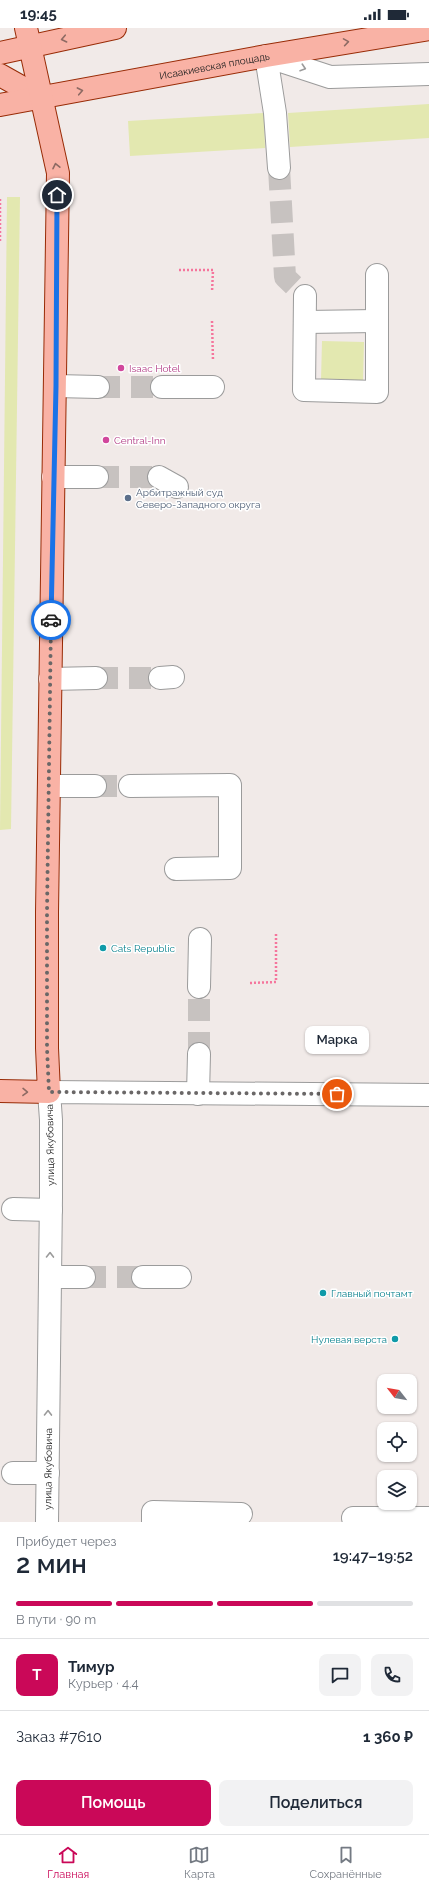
<!DOCTYPE html>
<html lang="ru">
<head>
<meta charset="utf-8">
<style>
  body { margin:0; font-family:Raleway,sans-serif; background:#f2f2f3; color:#1f2937; height:100vh; display:flex; flex-direction:column; font-size:15px; white-space:nowrap }
  * { box-sizing:border-box; margin:0 }
  p { font-size:13px; color:#747a83 }
  .icon { flex:none; width:22px; height:22px; fill:none; stroke:currentColor; stroke-width:2; stroke-linecap:round; stroke-linejoin:round }
  .map { position:relative; height:1494px; overflow:hidden }
  .panel { display:flex; flex-direction:column; background:#fff; flex:1 }
  .panel>* { flex:none }
  .needle { width:26px; rotate:301deg }
  .tools { position:absolute; left:377px; top:1346px; display:grid; gap:8px }
  .tools a { display:grid; place-items:center; width:40px; height:40px; border-radius:8px; background:#fff; box-shadow:0 1px 3px #0004; font-size:20px }
  .pin { position:absolute; display:grid; place-items:center; width:34px; height:34px; color:#fff; margin:-17px; border:2px solid #fff; border-radius:50%; box-shadow:0 1px 4px #0007 }
  .courier { position:absolute; display:grid; place-items:center; width:40px; height:40px; margin:-20px; border:3px solid #1a73e8; border-radius:50%; background:#fff; color:#222; box-shadow:0 1px 5px #0007 }
  .bubble { position:absolute; height:28px; border-radius:8px; background:#fff; box-shadow:0 1px 3px #0004; font-size:13px; font-weight:600; line-height:28px; text-align:center }
  .summary em { font-style:normal; font-weight:600 }
  .summary div { display:flex; flex-direction:column-reverse }
  .summary { display:flex; align-items:center; justify-content:space-between; height:68px; padding:0 16px }
  h1 { font-size:26px; font-weight:600; line-height:30px }
  .bar { display:grid; grid-template-columns:repeat(4,1fr); gap:6px 4px; align-content:center; height:48px; padding:0 16px }
  .bar i { height:5px; border-radius:3px; background:#e0e1e3 }
  .bar .selected { background:#ca0858 }
  .bar p { grid-column:span 4 }
  .line { display:flex; align-items:center; gap:10px; padding:0 16px; border-top:1px solid #e0e1e3 }
  .line div { flex:1 }
  .round { display:grid; place-items:center; flex:none; width:42px; height:42px; border-radius:8px; background:#f2f2f3 }
  .primary-button { display:flex; gap:8px; margin-top:auto; padding:8px 16px }
  .primary-button a { flex:1; height:46px; border-radius:8px; background:#ca0858; color:#fff; font-size:16px; font-weight:600; line-height:46px; text-align:center }
  .primary-button a+a { background:#f2f2f3; color:#1f2937 }
  .status { display:flex; justify-content:space-between; align-items:center; height:28px; padding:0 20px; background:#fff; direction:ltr }
  .status svg { height:11px; fill:currentColor }
  .tabs { display:flex; justify-content:space-around; align-items:center; height:56px; border-top:1px solid #e0e1e3; background:#fff; font-size:11px; color:#747a83 }
  .tabs a { display:grid; justify-items:center; gap:2px }
  .tabs .selected { color:#ca0858 }
  .map>svg:first-child { display:block }
</style>
</head>
<body>
<div class="status"><b>19:45</b><svg viewBox="0 0 49 12"><path d="M0 12V9h3v3zM5 12V6h3v6zM10 12V3h3v9zM15 12V0h3v12zM26 1h20v11H26zM47 4h2v5h-2z"/></svg></div>
<div class="map">
<svg width="429" height="1494" viewBox="0 0 429 1494">
  <rect width="100%" height="100%" fill="#f1eae8"/>
  <g fill="#e3e8b0">
    <path d="M429,76V110L290,119L288,85Z"/>
    <path d="M264,85L265,120L130,128L128,93Z"/>
    <path d="M7,169H20L11,801L0,802Z"/>
    <path d="M322,313L364,314L363,353L321,352Z"/>
  </g>
  <g fill="none" stroke-linecap="round" stroke-linejoin="round">
    <g stroke="#c7c2c0" stroke-width="22" stroke-dasharray="22 11" stroke-linecap="butt">
      <path d="M279,140L285,249L305,268"/>
      <path d="M98,359H162"/>
      <path d="M97,449H159"/>
      <path d="M96,650H160"/>
      <path d="M95,758H130"/>
      <path d="M199,1026V959"/>
      <path d="M84,1249H143"/>
    </g>
    <defs>
      <g id="minor">
        <path d="M279,140L275,85L266,28L330,49L429,46"/>
        <path d="M305,268L304,362L377,364V247"/>
        <path d="M305,294L377,293"/>
        <path d="M56,358L98,359"/>
        <path d="M162,359H213"/>
        <path d="M53,449H97"/>
        <path d="M159,449L177,459"/>
        <path d="M160,650L173,649"/>
        <path d="M50,651L96,650"/>
        <path d="M49,758H95"/>
        <path d="M130,758L230,757V840L176,841"/>
        <path d="M199,959L200,911"/>
        <path d="M198,1066L199,1026"/>
        <path d="M13,1181L51,1182"/>
        <path d="M50,1249H84"/>
        <path d="M143,1249H180"/>
        <path d="M13,1445H48"/>
        <path d="M353,1490H429"/>
        <path id="s1" d="M47,1494L51,1169V1092L49,1064L429,1067"/>
        <path d="M153,1494V1484L241,1486"/>
      </g>
      <g id="major">
        <path d="M0,25L115,0"/>
        <path d="M0,47L41,70"/>
        <path id="s2" d="M0,77L266,28L429,1"/>
        <path d="M0,1063L49,1064L47,1020V884L58,145L26,0"/>
      </g>
    </defs>
    <use href="#minor" stroke="#9b9b9b" stroke-width="24"/>
    <use href="#major" stroke="#982b06" stroke-width="24"/>
    <g stroke="#f5759c" stroke-width="2.5" stroke-dasharray="2 2" stroke-linecap="butt">
      <path d="M0,213V169"/>
      <path d="M179,242H213L212,264"/>
      <path d="M212,293L213,333"/>
      <path d="M250,955L276,954V904"/>
    </g>
    <use href="#minor" stroke="#fff" stroke-width="22"/>
    <use href="#major" stroke="#f9b2a5" stroke-width="22"/>
  </g>
  <defs><path id="oneway-chevron" d="M-2-3.5L2.5 0L-2 3.5" fill="none" stroke-width="1.6" stroke-linecap="round" stroke-linejoin="round"/></defs>
  <g stroke="#8d6a63">
    <use href="#oneway-chevron" transform="translate(64 11) rotate(168)"/>
    <use href="#oneway-chevron" transform="translate(346 14) rotate(-9)"/>
    <use href="#oneway-chevron" transform="translate(80 63) rotate(-11)"/>
    <use href="#oneway-chevron" transform="translate(56 138) rotate(-102)"/>
    <use href="#oneway-chevron" transform="translate(25 1064) rotate(1)"/>
  </g>
  <g stroke="#9b9b9b">
    <use href="#oneway-chevron" transform="translate(303 40) rotate(18)"/>
    <use href="#oneway-chevron" transform="translate(50 1227) rotate(-89)"/>
    <use href="#oneway-chevron" transform="translate(48 1385) rotate(-89)"/>
  </g>
  <g fill="none" stroke-linecap="round" stroke-linejoin="round">
    <path stroke="#6a6767" stroke-width="4" stroke-dasharray="0 7.2" d="M51,592L47,884V1020L49,1064L337,1066"/>
    <path stroke="#1a73e8" stroke-width="5" d="M51,592L56,358L57,167"/>
  </g>
  <g fill="#d1479c" stroke="#fff" stroke-width="1.5">
    <circle cx="121" cy="340" r="4"/>
    <circle cx="106" cy="412" r="4"/>
  </g>
  <circle fill="#5c6f8a" stroke="#fff" stroke-width="1.5" cx="128" cy="470" r="4"/>
  <g fill="#0f9aa8" stroke="#fff" stroke-width="1.5">
    <circle cx="103" cy="920" r="4"/>
    <circle cx="323" cy="1265" r="4"/>
    <circle cx="395" cy="1311" r="4"/>
  </g>
  <g text-anchor="middle" dominant-baseline="central" stroke-width="3" stroke-linejoin="round" paint-order="stroke">
    <g font-size="10" fill="#212121" stroke="#fff">
      <text stroke="none"><textPath href="#s2" startOffset="218">Исаакиевская площадь</textPath></text>
      <text transform="translate(50 1117) rotate(-91)">улица Якубовича</text>
      <text stroke="none"><textPath href="#s1" startOffset="53">улица Якубовича</textPath></text>
    </g>
    <g font-size="10" fill="#b23c85" stroke="#fff" text-anchor="start">
      <text x="129" y="340">Isaac Hotel</text>
      <text x="114" y="412">Central-Inn</text>
    </g>
    <g font-size="10" fill="#4e5e75" stroke="#fff" text-anchor="start">
      <text x="136" y="464">Арбитражный суд<tspan x="136" dy="12">Северо-Западного округа</tspan></text>
    </g>
    <g font-size="10" fill="#0d838f" stroke="#fff" text-anchor="start">
      <text x="111" y="920">Cats Republic</text>
      <text x="331" y="1265">Главный почтамт</text>
      <text x="387" y="1311" text-anchor="end">Нулевая верста</text>
    </g>
  </g>
</svg>
<div class="tools">
<a><svg class="needle" viewBox="-14 -14 28 28"><path d="M0-13l5 13h-10z" fill="#e53935"/><path d="M0 13l5-13h-10z" fill="#747a83"/></svg></a>
<a><svg class="icon" aria-label="locate" viewBox="0 0 24 24"><circle cx="12" cy="12" r="6"/><path d="M12 2v4M12 18v4M2 12h4M18 12h4"/></svg></a>
<a><svg class="icon" aria-label="layers" viewBox="0 0 24 24"><path d="M12 4l9 5-9 5-9-5zM3 14l9 5 9-5"/></svg></a>
</div>
<div class="pin" style="left:337px;top:1066px;background:#ea580c"><svg class="icon" aria-label="bag" viewBox="0 0 24 24"><path d="M5 8h14l-1 12H6zM9 8a3 3 0 0 1 6 0"/></svg></div>
<div class="pin" style="left:57px;top:167px;background:#1f2937"><svg class="icon" aria-label="home" viewBox="0 0 24 24"><path d="M3 11l9-7 9 7M6 9v11h12V9"/></svg></div>
<div class="courier" style="left:51px;top:592px"><svg class="icon" aria-label="car" viewBox="0 0 24 24"><path d="M5 17H2v-5l4-1 3-4h7l3 4 3 1v5h-3M9 17h6M6 11h13"/><circle cx="7" cy="17" r="2"/><circle cx="17" cy="17" r="2"/></svg></div>
<div class="bubble" style="left:305px;top:998px;width:64px">Марка</div>
</div>
<section class="panel">
<div class="summary"><div><h1>2 мин</h1><p>Прибудет через</p></div><em>19:47–19:52</em></div>
<div class="bar"><i class="selected"></i><i class="selected"></i><i class="selected"></i><i></i><p>В пути · 90 m</p></div>
<div class="line" style="height:72px"><b class="round" style="background:#ca0858;color:#fff">Т</b><div><b>Тимур</b><p>Курьер · 4.4</p></div><a class="round"><svg class="icon" aria-label="chat" viewBox="0 0 24 24"><path d="M4 5h16v11H9l-5 4z"/></svg></a><a class="round"><svg class="icon" aria-label="phone" viewBox="0 0 24 24"><path d="M5 4h4l2 5-3 2q2 4 5 5l2-3 5 2v4C11 20 4 13 5 4z"/></svg></a></div>
<div class="line" style="height:52px"><div>Заказ #7610</div><b>1 360 ₽</b></div>
<div class="primary-button"><a>Помощь</a><a>Поделиться</a></div>
</section>
<nav class="tabs">
<a class="selected"><svg class="icon" aria-label="home" viewBox="0 0 24 24"><path d="M3 11l9-7 9 7M6 9v11h12V9"/></svg>Главная</a>
<a><svg class="icon" aria-label="map" viewBox="0 0 24 24"><path d="M3 6l6-2 6 2 6-2v14l-6 2-6-2-6 2zM9 4v14M15 6v14"/></svg>Карта</a>
<a><svg class="icon" aria-label="saved" viewBox="0 0 24 24"><path d="M7 4h10v16l-5-4-5 4z"/></svg>Сохранённые</a>
</nav>
</body>
</html>
